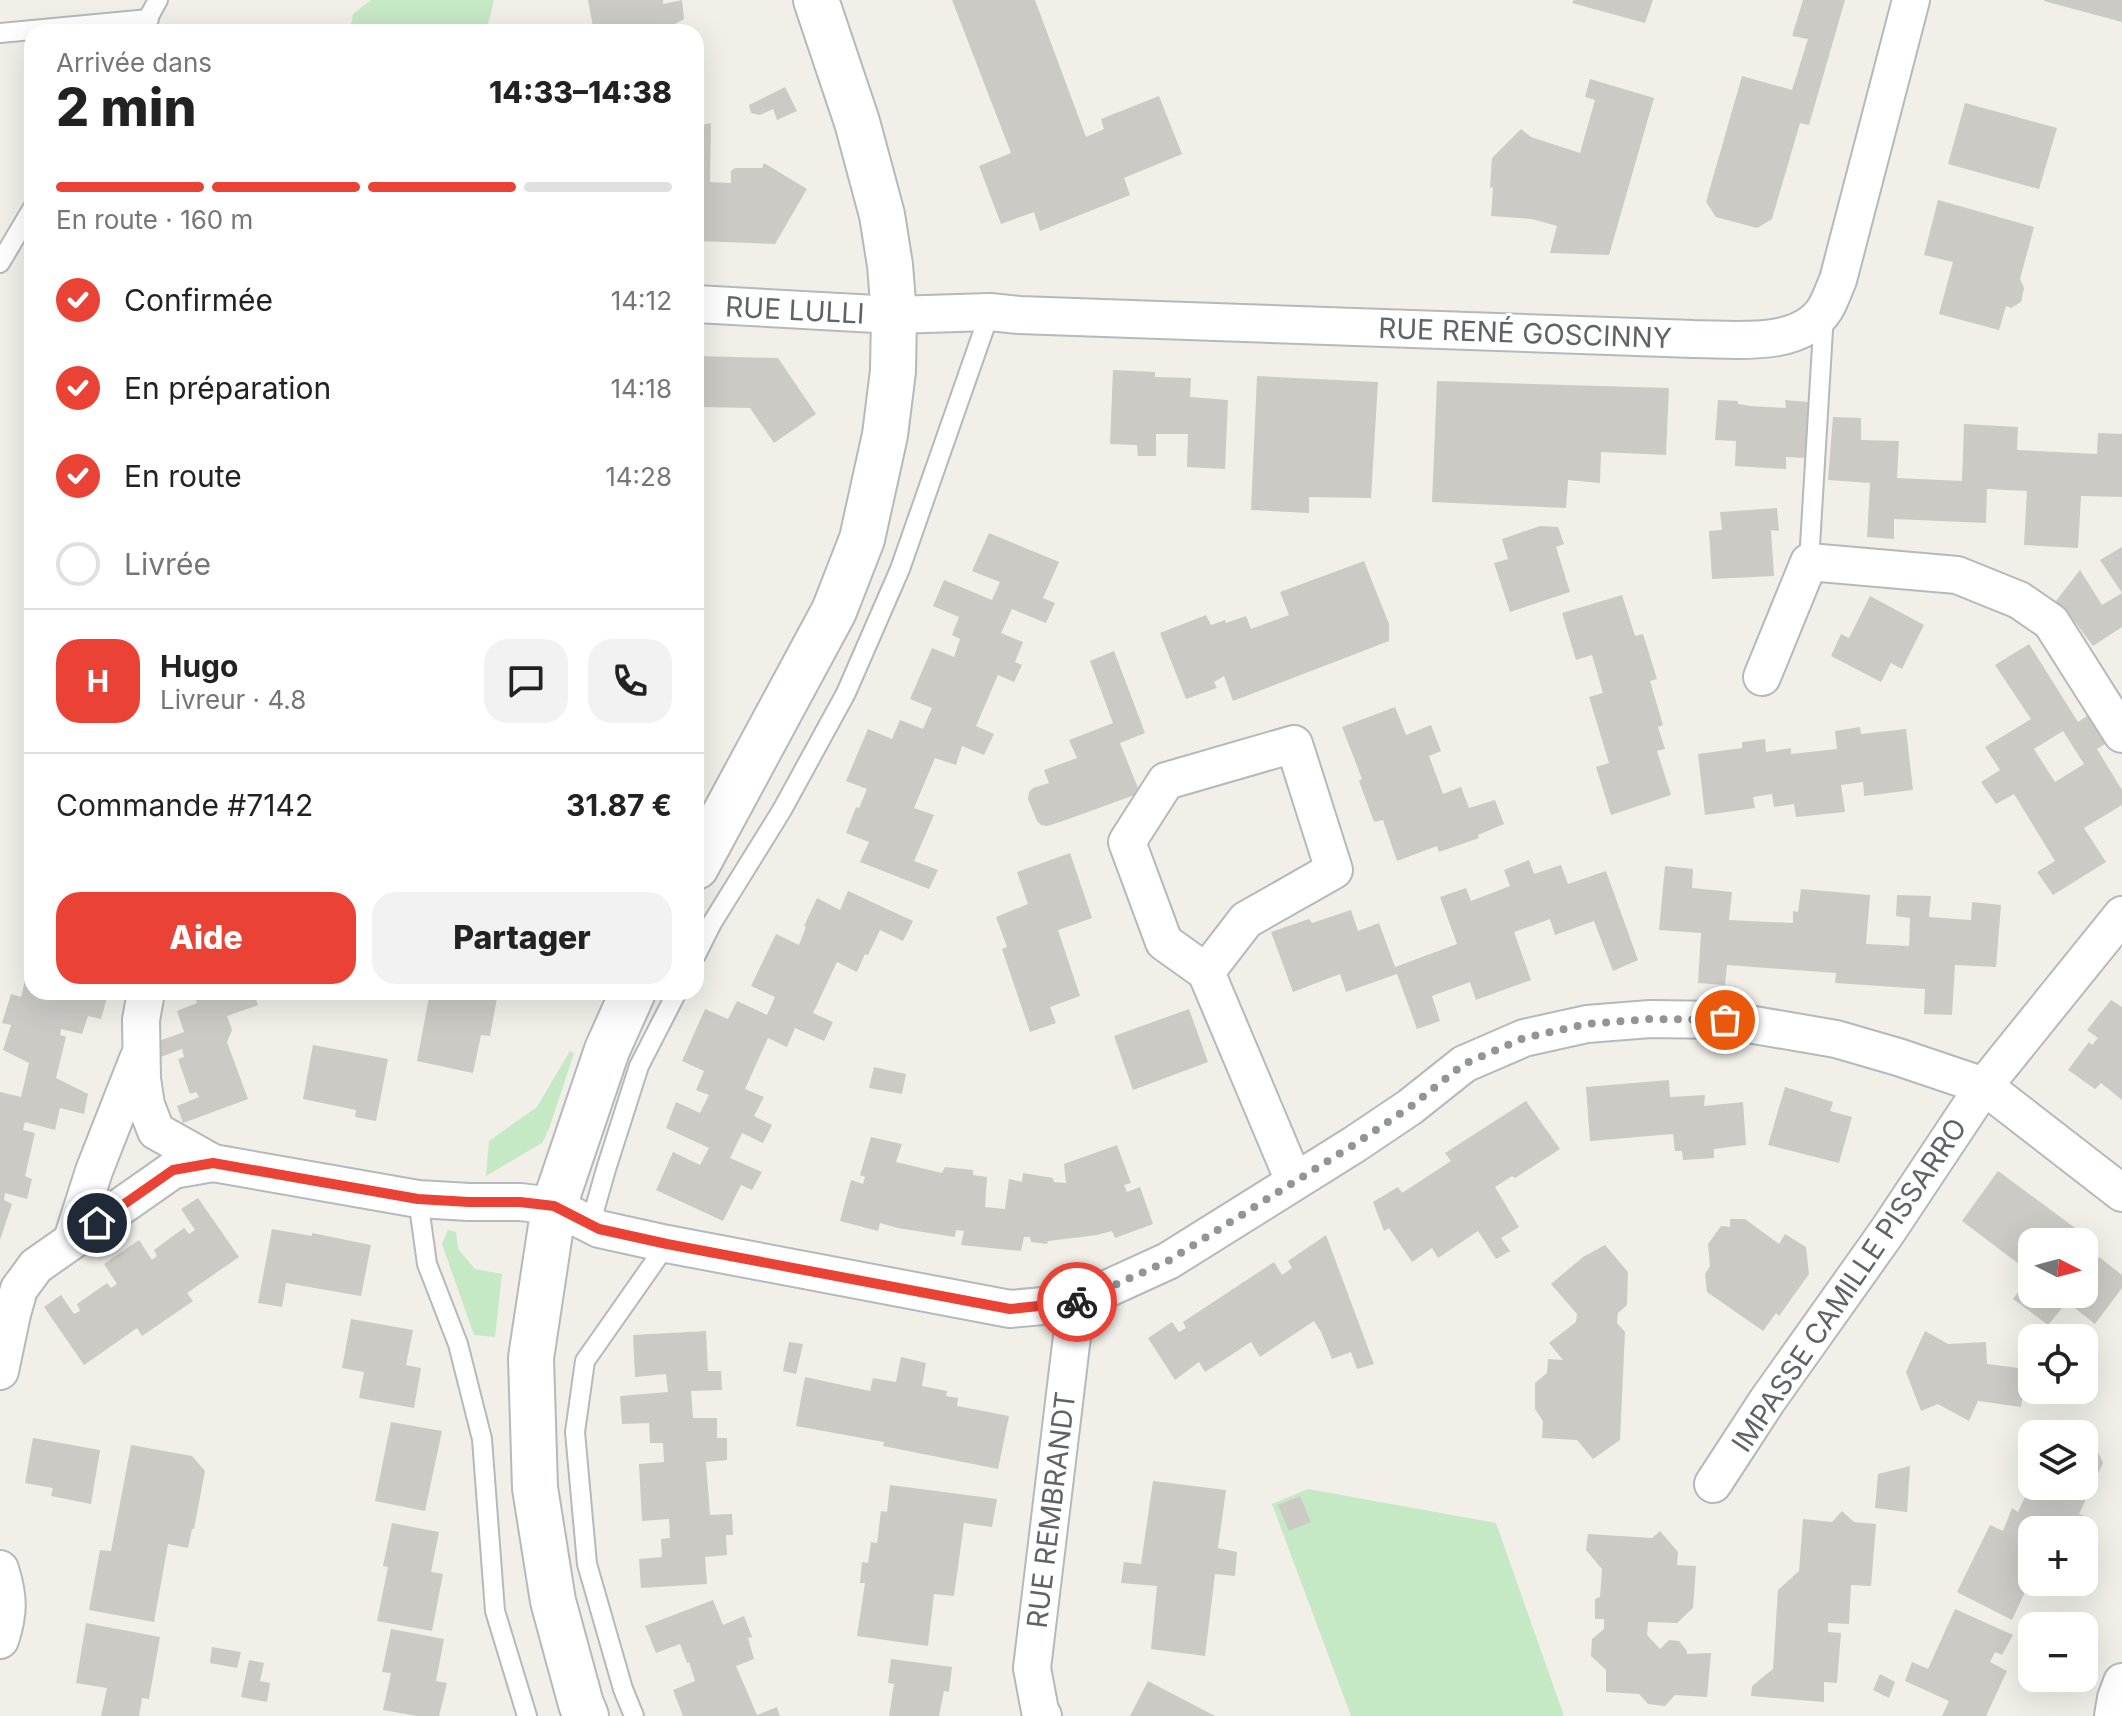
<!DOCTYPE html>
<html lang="fr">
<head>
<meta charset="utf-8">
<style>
  body { margin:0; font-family:Inter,sans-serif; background:#f2f2f2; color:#222; height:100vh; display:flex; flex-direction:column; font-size:30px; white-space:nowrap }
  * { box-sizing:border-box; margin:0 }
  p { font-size:26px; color:#767676 }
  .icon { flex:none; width:44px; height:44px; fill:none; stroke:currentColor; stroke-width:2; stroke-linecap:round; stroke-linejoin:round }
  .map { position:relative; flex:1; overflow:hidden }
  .side { position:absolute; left:24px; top:24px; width:680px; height:976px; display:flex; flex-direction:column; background:#fff; border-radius:24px; box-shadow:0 8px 32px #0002 }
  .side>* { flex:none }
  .needle { width:52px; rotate:96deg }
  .tools { position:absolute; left:2018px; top:1228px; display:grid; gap:16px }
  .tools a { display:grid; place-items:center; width:80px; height:80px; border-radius:16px; background:#fff; box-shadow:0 8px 32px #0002; font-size:40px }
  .pin { position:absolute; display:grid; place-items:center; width:68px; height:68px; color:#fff; margin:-34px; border:4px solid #fff; border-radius:50%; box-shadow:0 2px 8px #0007 }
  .courier { position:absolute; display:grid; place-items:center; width:80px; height:80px; margin:-40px; border:6px solid #ea4335; border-radius:50%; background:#fff; color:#222; box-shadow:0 2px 10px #0007 }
  .headline em { font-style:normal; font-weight:800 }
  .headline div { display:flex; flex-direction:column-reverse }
  .headline { display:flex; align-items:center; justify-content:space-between; height:136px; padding:0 32px }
  h1 { font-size:52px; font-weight:800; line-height:60px }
  .bar { display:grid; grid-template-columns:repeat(4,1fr); gap:12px 8px; align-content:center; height:96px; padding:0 32px }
  .bar i { height:10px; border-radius:6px; background:#e0e0e0 }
  .bar .on { background:#ea4335 }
  .bar p { grid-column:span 4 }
  .line { display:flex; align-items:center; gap:20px; padding:0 32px; border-top:2px solid #e0e0e0 }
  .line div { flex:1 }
  .round { display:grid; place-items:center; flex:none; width:84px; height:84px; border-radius:24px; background:#f2f2f2 }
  ol { padding:0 32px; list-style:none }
  li { display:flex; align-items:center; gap:24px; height:88px }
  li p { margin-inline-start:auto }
  li .icon { padding:8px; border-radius:50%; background:#ea4335; color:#fff; stroke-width:4 }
  li:last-child { color:#767676 }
  li i { width:44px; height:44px; border:4px solid #e0e0e0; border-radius:50% }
  .primary-button { display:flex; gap:16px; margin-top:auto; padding:16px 32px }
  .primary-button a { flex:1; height:92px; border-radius:24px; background:#ea4335; color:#fff; font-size:32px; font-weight:800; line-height:92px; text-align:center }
  .primary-button a+a { background:#f2f2f2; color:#222 }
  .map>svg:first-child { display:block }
</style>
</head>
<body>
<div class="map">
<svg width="2122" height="1716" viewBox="0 0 2122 1716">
  <rect width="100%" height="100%" fill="#f1efe8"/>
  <g fill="#c5e8c5">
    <path d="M371,0H494L486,32H350L353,14Z"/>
    <path d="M570,1051L574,1053L549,1129L542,1143L486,1176L489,1141L537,1107Z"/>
    <path d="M448,1230L456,1232L458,1249L475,1269L502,1274L495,1337L474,1335L442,1244Z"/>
    <path d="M1308,1489L1496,1523L1564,1716H1351L1272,1504Z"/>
  </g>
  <g fill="#cccac5" fill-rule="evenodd">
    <path d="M588,0H663V4L682,0L684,19L675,24L634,32H594Z"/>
    <path d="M952,0H1035L1086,137L1104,129L1101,119L1159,96L1182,154L1124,178L1130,195L1040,231L1034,212L1001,224L979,166L1011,153Z"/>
    <path d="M1574,0H1653L1645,23L1572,3Z"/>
    <path d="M1803,0H1845L1809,125L1800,123L1772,219L1757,228L1716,217L1706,202L1742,76L1792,90L1808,39L1792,36Z"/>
    <path d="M2044,0H2122V22L2044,1Z"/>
    <path d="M1590,79L1654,98L1609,255L1550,253L1557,226L1532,219L1491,216L1493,187L1490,188L1492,158L1521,129L1531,137L1580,153L1595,100L1585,97Z"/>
    <path d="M785,87L797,111L777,120L773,109L760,115L751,113L749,105Z"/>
    <path d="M1965,103L2057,128L2039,189L1948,164Z"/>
    <path d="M711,123L710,182L731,183V171L735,168H762L764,163L807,189L775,244L696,241V126Z"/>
    <path d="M1938,200L2034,227L2020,279L2024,288L2021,302L2011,308L2006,306L1999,330L1939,314L1953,262L1924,255Z"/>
    <path d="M696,356L778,358L816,414L774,443L750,408L702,407L700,441H696Z"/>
    <path d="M1113,370L1155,372V377L1191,378L1190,397L1228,400L1225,469L1187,467L1188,434H1156V456H1138L1137,445L1110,444Z"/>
    <path d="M1257,376L1378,382L1371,498L1309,497V513L1251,510Z"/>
    <path d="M1437,381L1669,388L1666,455L1601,452L1600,483L1568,480L1566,508L1432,502Z"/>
    <path d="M1718,400L1738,401V404L1751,406L1786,408L1785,400L1809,402L1806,458L1786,457V469L1735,466L1736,441L1715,440Z"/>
    <path d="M1833,417L1861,418V440L1899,441L1897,478L1962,481L1964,424L2018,427L2017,450L2097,454L2098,433L2122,434V497L2081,496L2078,548L2024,545L2027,491L1987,489L1986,523L1894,519V539L1867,537L1870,483L1828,480Z"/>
    <path d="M1777,508L1779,531L1771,530L1774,576L1712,579L1709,531L1722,530L1720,512Z"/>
    <path d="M1540,526L1558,527L1564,544L1556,547L1570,592L1510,612L1494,563L1508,559L1502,539Z"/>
    <path d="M989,533L1059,562L1043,598L1055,603L1046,623L1012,609L1001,633L1023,642L1015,662L1022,665L1014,682L998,675L976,726L994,734L984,755L962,746L956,765L935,758L914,808L934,815L914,861L938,870L929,889L860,862L869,842L846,833L856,807L859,808L867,789L846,781L868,729L892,739L900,720L923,729L932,708L910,699L932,648L954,657L960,639L952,635L959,617L933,606L944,580L992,600L1000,582L972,571Z"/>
    <path d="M2122,547V627L2093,646L2069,614L2056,601L2080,570L2102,605L2122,593L2100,560Z"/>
    <path d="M1364,561L1389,624V641L1233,701L1224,676L1214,682L1217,688L1186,699L1160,633L1206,615L1211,625L1225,620L1226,623L1246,616L1251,629L1289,615L1280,592Z"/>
    <path d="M1622,595L1635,636L1643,634L1657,679L1650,681L1663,725L1658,727L1665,749L1657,751L1671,795L1611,815L1596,767L1609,763L1589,697L1603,693L1592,655L1576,660L1562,613Z"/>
    <path d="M1870,596L1924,625L1902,669L1891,663L1881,682L1831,656L1841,634L1849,638Z"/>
    <path d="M2029,644L2078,722L2090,714L2107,743L2097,749L2122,790V805L2084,828L2106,862L2053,895L2037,872L2055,861L2014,794L1996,804L1981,782L2000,770L1985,747L2031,719L1995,665ZM2063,731L2084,764L2055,782L2034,749Z"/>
    <path d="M1114,651L1145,733L1120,743L1140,793L1063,821L1047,826L1041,825L1037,821L1028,799L1029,792L1033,788L1049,783L1044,770L1077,758L1069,740L1113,723L1090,661Z"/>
    <path d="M1395,707L1406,735L1431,725L1441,751L1429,756L1443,794L1461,787L1469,808L1495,800L1504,824L1478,835L1479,838L1439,852L1437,846L1397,861L1383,820L1374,822L1359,781L1362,779L1342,727Z"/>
    <path d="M1860,727L1861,734L1906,729L1913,790L1864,796L1863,782L1841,785L1845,812L1796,817L1794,804L1774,807L1772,794L1753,797L1755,808L1705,815L1698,754L1742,748V742L1765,739L1766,752L1791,748V754L1837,749L1835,731Z"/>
    <path d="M1070,853L1092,918L1058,930L1080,996L1050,1007L1056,1023L1030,1032L1002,949L1007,947L996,917L1028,904L1017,872Z"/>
    <path d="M1529,860L1534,874L1561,865L1568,884L1606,871L1638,960L1613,971L1594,921L1555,935L1550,919L1514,932L1531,980L1476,1000L1470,982L1432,996L1440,1021L1417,1029L1397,974L1346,992L1340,974L1293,992L1271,932L1309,919L1312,923L1351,910L1358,931L1379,923L1395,967L1457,944L1440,897L1466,888L1471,901L1510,886L1504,870Z"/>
    <path d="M1665,866L1693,869L1692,888L1732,892L1729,920L1793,923V911L1798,912L1801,889L1870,895L1866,944L1909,946L1910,918L1896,916L1897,895L1931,896L1929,917L1971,920L1972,902L2001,905L1996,967L1955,965L1952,1015L1924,1014L1925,989L1835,983L1836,973L1727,965L1725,985L1698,983L1701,933L1659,930Z"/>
    <path d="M848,891L913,921L903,941L880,930L868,955L865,954L857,972L837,962L813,1013L833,1022L824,1041L795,1028L787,1047L768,1038L745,1089L764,1097L754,1116L772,1125L763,1143L742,1133L730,1158L762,1172L752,1190L741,1185L723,1221L656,1190L673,1152L700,1165L709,1148L666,1128L676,1102L700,1113L709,1095L696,1090L704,1071L682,1061L705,1009L728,1019L737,1001L767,1015L775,997L751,986L776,934L799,945L806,927L804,926L817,898L840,910Z"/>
    <path d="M28,968H32V992H84L107,998L101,1019L88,1016L82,1034L61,1029L60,1035L66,1037L56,1078L88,1094L84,1114L60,1108L55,1130L25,1122L23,1130L35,1133L25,1176L32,1179L27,1199L5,1193L4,1200L12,1204L0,1240V1092L21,1097L29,1063L3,1050L11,1025L2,1023L11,994L21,997Z"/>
    <path d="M193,992H253L258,1005L227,1016L232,1030L227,1042L248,1099L183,1123L177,1106L199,1097L196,1092L190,1094L178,1059L184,1057L182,1049L158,1058L153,1043L184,1032L177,1011L197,1003Z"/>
    <path d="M430,992H498L490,1036L481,1035L473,1073L417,1061Z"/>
    <path d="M2111,1000L2122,1007V1100L2101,1083L2095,1089L2068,1070L2089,1042L2092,1045L2098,1038L2087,1030Z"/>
    <path d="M1189,1009L1208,1062L1133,1090L1114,1036Z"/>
    <path d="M313,1045L388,1059L376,1121L355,1117L356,1110L303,1099Z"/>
    <path d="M874,1067L906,1074L902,1094L869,1088Z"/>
    <path d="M1669,1080L1670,1097L1705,1095L1704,1106L1743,1102L1746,1145L1714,1149V1158L1683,1160L1682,1151H1675L1673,1134L1590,1141L1586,1087Z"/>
    <path d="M1785,1087L1833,1102L1830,1111L1852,1117L1839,1163L1768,1145Z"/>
    <path d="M1526,1101L1560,1149L1515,1178L1512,1176L1495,1187L1519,1227L1501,1238L1510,1251L1496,1259L1478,1231L1438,1258L1432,1248L1412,1262L1389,1228L1384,1231L1373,1202L1398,1187L1402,1193L1451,1161L1445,1153Z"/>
    <path d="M871,1137L902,1144L896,1162L942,1173L945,1167L973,1170V1175L987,1177L985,1207L1005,1209L1009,1179L1022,1182L1023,1173L1053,1178L1054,1182L1066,1183L1064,1164L1117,1145L1131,1183L1124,1185L1127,1192L1140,1187L1153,1224L1115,1238L1112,1231L1097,1235L1048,1241L1047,1244L1031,1242L1030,1237H1024L1021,1251L961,1245L964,1231L956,1230L955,1237L898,1228L880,1223L878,1231L840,1221L851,1180L863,1184L865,1177L860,1175Z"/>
    <path d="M1998,1171L2086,1236L2083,1242H2032V1274L1962,1221Z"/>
    <path d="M198,1198L239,1257L187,1293L193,1301L142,1336L137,1328L84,1365L44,1307L61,1295L74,1314L80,1311L77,1304L107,1283L111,1288L117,1284L104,1264L139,1240L152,1260L157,1256L154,1250L184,1228L189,1234L195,1230L181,1209Z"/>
    <path d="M1730,1219H1745L1779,1244L1785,1234L1806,1247L1809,1274L1779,1316L1776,1313L1763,1331L1707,1292L1705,1274L1710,1266L1708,1244L1721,1226L1730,1227Z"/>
    <path d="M272,1229L312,1236V1233L371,1245L361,1296L286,1283L282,1307L258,1303Z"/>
    <path d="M1326,1235L1374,1364L1357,1369L1351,1352L1332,1359L1321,1332L1314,1321L1260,1357L1251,1342L1205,1372L1199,1362L1175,1380L1148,1338L1172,1322L1179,1332L1186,1328L1183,1322L1274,1262L1282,1275L1292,1268L1288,1261Z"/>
    <path d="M1605,1245L1628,1272L1627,1305L1618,1313L1617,1323L1625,1332L1620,1440L1593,1459L1577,1440L1542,1438L1543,1421L1535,1409V1383L1547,1373L1548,1359L1563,1360L1549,1343L1576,1322L1577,1314L1551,1284L1583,1257Z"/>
    <path d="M2084,1256L2095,1264L2099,1257L2122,1275V1288L2095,1324L2067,1302L2048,1325L2013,1299L2032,1274V1294H2084Z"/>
    <path d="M351,1319L413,1330L406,1365L421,1368L414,1408L359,1398L364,1372L342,1368Z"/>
    <path d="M706,1331L708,1371H721L722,1390L691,1391L693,1418H717V1438H727V1460L706,1462L708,1488L710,1515L732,1514L733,1535H726L727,1555L705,1557L707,1584L641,1588L639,1559L662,1557L661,1539L670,1538L669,1519L642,1521L639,1464L664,1462L663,1443H650L649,1423L622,1424L620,1396L668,1392L666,1374L635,1377L633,1335Z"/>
    <path d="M1925,1331L1948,1344L1986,1342L1987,1364L2026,1369L2021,1407L1978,1401L1969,1421L1938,1404L1921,1411L1906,1372Z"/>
    <path d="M789,1342L803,1344L796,1374L783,1371Z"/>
    <path d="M901,1357L926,1363L922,1386L947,1391L946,1396L958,1398L957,1406L1009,1416L998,1469L883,1446L884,1442L796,1426L805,1377L870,1391L873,1378L896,1382Z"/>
    <path d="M391,1422L442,1431L425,1511L375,1501Z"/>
    <path d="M33,1438L100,1450L91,1504L51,1496L53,1488L25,1483Z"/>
    <path d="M131,1445L192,1456L205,1471L194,1529H192L188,1548L168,1544L154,1622L89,1610L100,1550L111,1551Z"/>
    <path d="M2092,1449L2098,1452L2103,1463L2079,1514L2085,1516L2078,1530H2032V1577L2012,1620L1957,1592L1990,1525L2003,1531L2012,1508L2018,1512L2030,1486H2084V1450Z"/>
    <path d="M1910,1466L1907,1512L1875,1508L1878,1474Z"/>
    <path d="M1153,1481L1226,1490L1218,1548L1237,1552L1235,1576L1215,1574L1205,1656L1151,1649L1157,1586L1121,1583L1124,1562L1141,1564Z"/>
    <path d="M890,1485L997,1499L992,1527L964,1523L954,1596L934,1594L928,1646L857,1636L865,1583H860L862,1562L868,1563L871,1542L877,1543L881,1511L887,1512Z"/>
    <path d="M1300,1496L1311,1522L1289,1531L1278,1505Z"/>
    <path d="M1842,1511L1854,1522L1876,1524L1871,1586L1851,1585L1849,1624L1828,1623V1632L1841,1633L1837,1683L1824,1682V1702L1751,1696L1752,1686L1773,1669L1778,1590L1799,1571L1803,1519L1832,1522Z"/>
    <path d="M392,1523L439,1532L431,1572L443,1574L432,1631L377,1621L388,1567L383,1566Z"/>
    <path d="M1660,1531L1678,1552L1677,1565L1696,1566L1693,1608L1677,1623L1648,1622L1647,1635L1660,1649L1669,1640L1679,1641L1687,1651V1654L1711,1653L1707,1697L1675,1695L1665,1706L1648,1704L1639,1694L1606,1692V1670L1591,1656L1592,1639L1604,1629V1619H1595V1599L1600,1597L1602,1569L1586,1550L1588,1534L1652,1538Z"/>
    <path d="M713,1600L723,1625L744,1616L752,1637L748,1638L754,1659L736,1666L757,1715L777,1707L780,1716H683L673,1690L695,1681L689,1662L687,1663L680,1644L656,1653L645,1626Z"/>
    <path d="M1955,1609L2013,1635L2002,1655L1995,1652L1990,1662L2007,1671L1986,1716H1942L1949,1701L1905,1681L1912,1662L1928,1669Z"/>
    <path d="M86,1623L160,1637L149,1699L142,1698L139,1716H101L107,1688L76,1683Z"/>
    <path d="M391,1629L444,1639L436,1681L447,1683L439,1716H417L383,1710L391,1673L382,1672Z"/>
    <path d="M212,1647L241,1652L237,1668L210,1663Z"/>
    <path d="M891,1659L952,1667L949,1692L944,1691L939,1716H889L894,1684L888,1683Z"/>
    <path d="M249,1660L264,1663L260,1681L270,1683L267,1702L241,1697Z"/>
    <path d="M1880,1674L1895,1682L1889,1698L1873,1690Z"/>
    <path d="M1148,1681L1215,1716H1130Z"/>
  </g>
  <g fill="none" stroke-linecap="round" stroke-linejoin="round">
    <defs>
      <g id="service">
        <path d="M142,29L158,0"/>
        <path d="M0,33L149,19"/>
        <path d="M0,263L32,209"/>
        <path d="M1809,562L1824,313"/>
        <path d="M696,955L712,923L782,810L846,693L900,569L990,312"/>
        <path d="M418,1199L427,1264L458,1344L482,1439L495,1611L527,1716"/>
        <path d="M590,1225L607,1166L639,1066L677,992"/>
        <path d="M634,1716L623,1689L587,1564L575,1432L585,1361L667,1244"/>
      </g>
      <g id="minor">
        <path d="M696,304L894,315L990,312L1019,315L1693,339C1733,339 1800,349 1825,309C1830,301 1834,289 1838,280L1911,0"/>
        <path d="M1762,677L1809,562L1957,575L2019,600L2051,622L2122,734"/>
        <path d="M1206,972L1246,920L1334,870L1294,744L1166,781L1127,842L1164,942L1206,972L1294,1181"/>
        <path d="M146,992L141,1020L142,1079L146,1105L156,1131L213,1163"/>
        <path d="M72,1240L94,1171L138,1059"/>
        <path d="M0,1371L12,1314L19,1289L36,1266L173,1170L213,1163L418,1199L469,1202H520L554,1206L599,1229L667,1244L1010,1309L1076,1303L1168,1261L1355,1144L1410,1107L1464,1064L1524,1038L1587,1024L1650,1019L1725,1020L1836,1039L1898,1057L1984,1086L2122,1193"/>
        <path d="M1713,1484L1767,1401L1887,1232L1984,1086L2122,915"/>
        <path d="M0,1569C9,1597 9,1613 0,1640"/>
        <path d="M1043,1716L1040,1711L1032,1668L1076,1303"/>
        <path d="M2113,1716L2116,1698L2122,1682"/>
      </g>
      <g id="tertiary">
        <path d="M696,867L834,611L862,539L885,435L893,371L894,315L890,265L882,215L857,122L816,0"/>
        <path d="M586,1716L581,1704L553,1601L535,1488L531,1358L554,1206L607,1050L633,992"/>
      </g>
    </defs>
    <use href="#service" stroke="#b5b8bc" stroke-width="22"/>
    <use href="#minor" stroke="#b5b8bc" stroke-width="40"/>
    <use href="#tertiary" stroke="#b5b8bc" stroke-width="48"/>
    <use href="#service" stroke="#fff" stroke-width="18"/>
    <use href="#minor" stroke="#fff" stroke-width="36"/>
    <use href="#tertiary" stroke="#fff" stroke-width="44"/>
  </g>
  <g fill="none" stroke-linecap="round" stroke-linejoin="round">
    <path stroke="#929495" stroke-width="8" stroke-dasharray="0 14.4" d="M1077,1302L1168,1261L1355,1144L1410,1107L1464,1064L1524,1038L1587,1024L1650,1019L1725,1020"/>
    <path stroke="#ea4335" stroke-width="10" d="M97,1223L173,1170L213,1163L418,1199L469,1202H520L554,1206L599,1229L667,1244L1010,1309L1077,1302"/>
  </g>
  <g text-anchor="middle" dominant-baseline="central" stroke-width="6" stroke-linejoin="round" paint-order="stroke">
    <g font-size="28" fill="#5f6368" stroke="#fff">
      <text transform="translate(795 310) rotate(3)">RUE LULLI</text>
      <text transform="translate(1525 333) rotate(2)">RUE RENÉ GOSCINNY</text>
      <text transform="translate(1849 1285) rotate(-56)">IMPASSE CAMILLE PISSARRO</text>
      <text transform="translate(1051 1510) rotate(-83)">RUE REMBRANDT</text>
    </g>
  </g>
</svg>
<div class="tools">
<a><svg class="needle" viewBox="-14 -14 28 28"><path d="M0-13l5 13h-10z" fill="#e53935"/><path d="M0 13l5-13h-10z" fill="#767676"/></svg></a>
<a><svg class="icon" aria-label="locate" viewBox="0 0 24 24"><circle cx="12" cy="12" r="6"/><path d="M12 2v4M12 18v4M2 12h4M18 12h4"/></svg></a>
<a><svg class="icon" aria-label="layers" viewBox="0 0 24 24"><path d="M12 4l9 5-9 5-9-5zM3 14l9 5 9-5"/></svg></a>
<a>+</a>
<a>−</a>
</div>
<div class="pin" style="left:1725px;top:1020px;background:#ea580c"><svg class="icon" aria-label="bag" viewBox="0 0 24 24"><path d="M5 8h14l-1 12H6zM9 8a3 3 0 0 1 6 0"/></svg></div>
<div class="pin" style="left:97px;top:1223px;background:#1f2937"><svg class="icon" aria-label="home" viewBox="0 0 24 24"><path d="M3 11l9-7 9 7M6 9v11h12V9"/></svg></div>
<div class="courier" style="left:1077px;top:1302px"><svg class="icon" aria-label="bike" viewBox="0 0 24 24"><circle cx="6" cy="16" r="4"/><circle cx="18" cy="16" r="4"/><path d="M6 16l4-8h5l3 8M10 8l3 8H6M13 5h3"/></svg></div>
<section class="side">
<div class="headline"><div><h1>2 min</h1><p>Arrivée dans</p></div><em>14:33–14:38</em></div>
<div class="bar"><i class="on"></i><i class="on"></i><i class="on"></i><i></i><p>En route · 160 m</p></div>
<ol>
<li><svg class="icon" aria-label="check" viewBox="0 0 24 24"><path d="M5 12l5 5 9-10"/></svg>Confirmée<p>14:12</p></li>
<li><svg class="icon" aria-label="check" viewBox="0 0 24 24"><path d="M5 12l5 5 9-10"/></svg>En préparation<p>14:18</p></li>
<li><svg class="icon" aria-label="check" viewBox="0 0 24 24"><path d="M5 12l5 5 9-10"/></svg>En route<p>14:28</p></li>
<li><i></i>Livrée</li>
</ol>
<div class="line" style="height:144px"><b class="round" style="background:#ea4335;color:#fff">H</b><div><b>Hugo</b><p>Livreur · 4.8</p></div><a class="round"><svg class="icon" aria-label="chat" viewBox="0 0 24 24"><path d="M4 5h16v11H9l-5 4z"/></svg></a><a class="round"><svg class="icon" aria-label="phone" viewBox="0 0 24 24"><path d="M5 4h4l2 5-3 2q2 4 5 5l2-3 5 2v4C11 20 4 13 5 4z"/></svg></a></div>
<div class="line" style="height:104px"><div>Commande #7142</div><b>31.87 €</b></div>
<div class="primary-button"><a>Aide</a><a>Partager</a></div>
</section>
</div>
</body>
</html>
